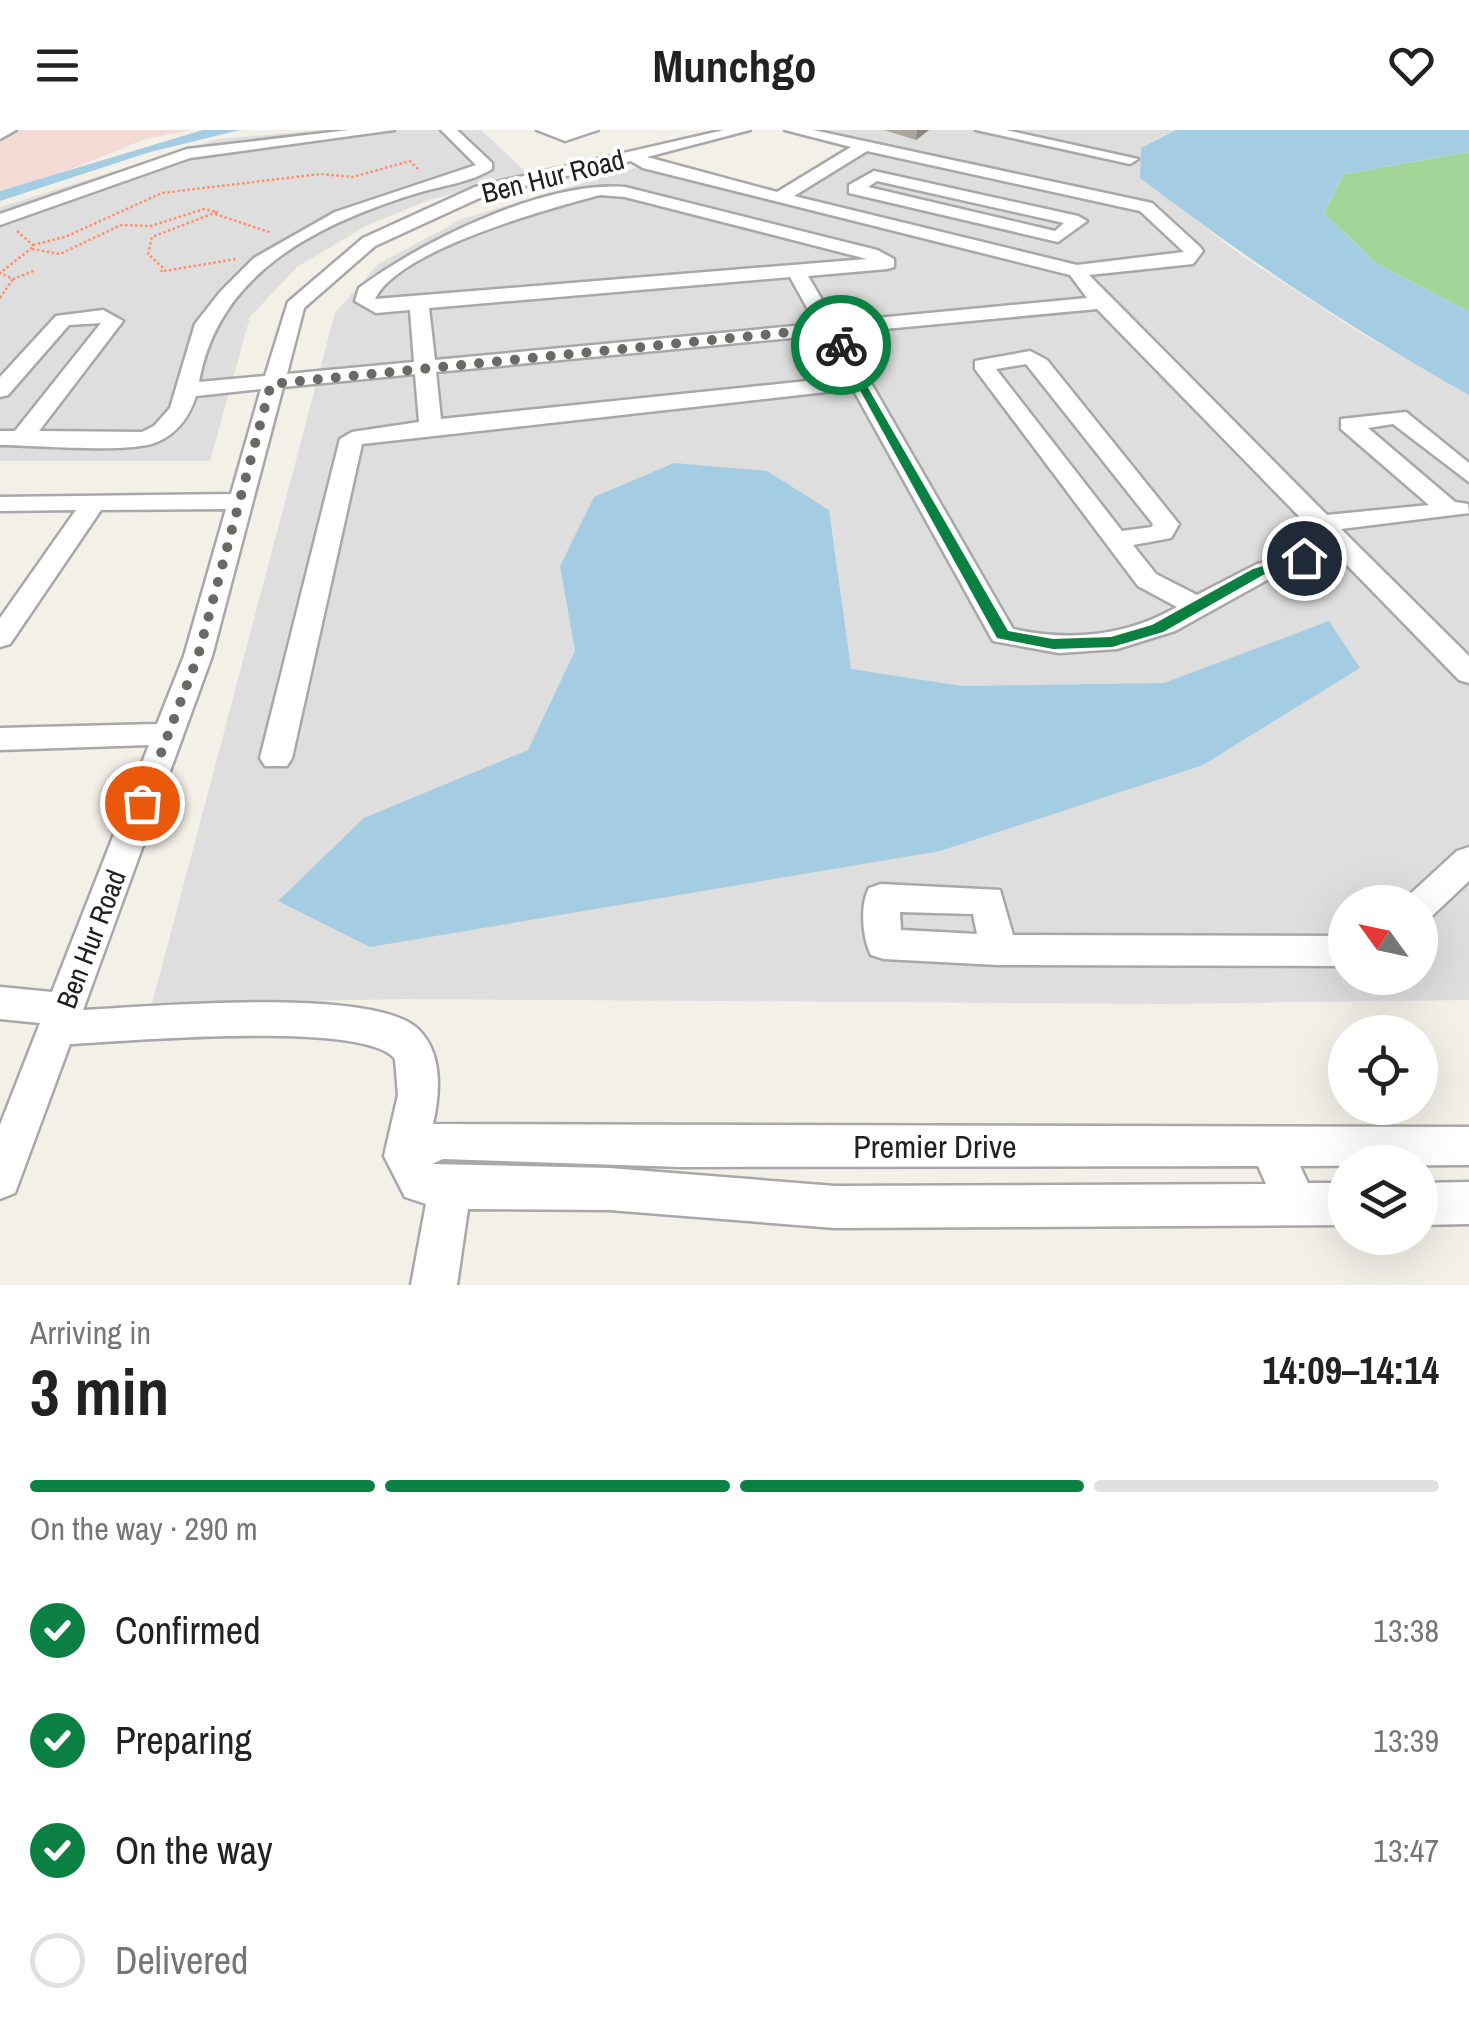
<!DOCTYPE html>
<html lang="en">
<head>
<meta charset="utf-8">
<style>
  body { margin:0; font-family:"Archivo Narrow",sans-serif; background:#f6f6f6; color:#222; height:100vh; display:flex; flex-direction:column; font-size:38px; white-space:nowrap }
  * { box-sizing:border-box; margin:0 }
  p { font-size:32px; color:#767676 }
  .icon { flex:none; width:55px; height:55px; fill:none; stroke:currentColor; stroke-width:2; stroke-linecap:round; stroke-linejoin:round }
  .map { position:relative; height:1155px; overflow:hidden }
  .sheet { display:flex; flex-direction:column; background:#fff; flex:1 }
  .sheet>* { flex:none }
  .needle { width:65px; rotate:303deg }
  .controls { position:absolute; left:1328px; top:755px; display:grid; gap:20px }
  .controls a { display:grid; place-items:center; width:110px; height:110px; border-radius:50%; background:#fff; box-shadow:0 10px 40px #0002; font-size:50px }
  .pin { position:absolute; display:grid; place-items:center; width:85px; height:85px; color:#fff; margin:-42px; border:5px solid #fff; border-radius:50%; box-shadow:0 2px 10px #0007 }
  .courier { position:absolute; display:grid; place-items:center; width:100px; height:100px; margin:-50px; border:8px solid #0b8043; border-radius:50%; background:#fff; color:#222; box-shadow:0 2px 12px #0007 }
  .head em { font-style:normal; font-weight:700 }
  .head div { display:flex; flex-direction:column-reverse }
  .head { display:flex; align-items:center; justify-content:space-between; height:170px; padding:0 30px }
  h1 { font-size:65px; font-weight:700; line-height:75px }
  .bar { display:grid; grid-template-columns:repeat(4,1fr); gap:15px 10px; align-content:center; height:120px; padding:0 30px }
  .bar i { height:12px; border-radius:8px; background:#e0e0e0 }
  .bar .on { background:#0b8043 }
  .bar p { grid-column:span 4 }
  ol { padding:0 30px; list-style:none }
  li { display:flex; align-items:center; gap:30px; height:110px }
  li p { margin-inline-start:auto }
  li .icon { padding:10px; border-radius:50%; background:#0b8043; color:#fff; stroke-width:4 }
  li:last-child { color:#767676 }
  li i { width:55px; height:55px; border:5px solid #e0e0e0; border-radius:50% }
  header { display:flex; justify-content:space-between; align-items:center; height:130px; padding:0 30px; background:#fff; font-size:45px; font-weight:700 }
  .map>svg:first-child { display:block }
</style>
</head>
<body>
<header><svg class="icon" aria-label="menu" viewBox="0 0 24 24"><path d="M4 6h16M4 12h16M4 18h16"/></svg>Munchgo<svg class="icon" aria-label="heart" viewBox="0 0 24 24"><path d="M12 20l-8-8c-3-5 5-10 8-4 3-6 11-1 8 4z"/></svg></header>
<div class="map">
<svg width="1469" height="1155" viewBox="0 0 1469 1155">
  <rect width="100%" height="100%" fill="#f2f0e7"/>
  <g fill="#dfdede" fill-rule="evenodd">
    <path d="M322,0H481L527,43L429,70L366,96L297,137L250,187L210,331H0V77L218,9Z"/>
    <path d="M819,0H1176L1141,18V48L1241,125L1362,204L1469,265V870L1165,874L405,869L152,874L335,183L378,134L462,89L642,36L765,67L865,9ZM1345,772H1420V848H1345Z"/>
  </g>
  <path fill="#f4dbd6" d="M0,0H192L145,9L49,48L0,60Z"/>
  <path fill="#a3d599" d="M1469,22V182L1376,133L1324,83L1344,44Z"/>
  <g fill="#a4cde3">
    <path d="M1176,0H1469V22L1344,44L1324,83L1376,133L1469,182V265C1353,200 1246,129 1140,48L1141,18Z"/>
    <path d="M674,333L767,341L829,380L851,539L962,556L1164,553L1329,491L1360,538L1203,635L940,721L370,817L278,771L364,688L528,620L575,521L560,436L594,367Z"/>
  </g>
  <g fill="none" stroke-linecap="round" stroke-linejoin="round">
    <path fill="#a4cde3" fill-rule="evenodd" d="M203,0H240L150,22L0,71V61Z"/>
    <defs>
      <g id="minor">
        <path d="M0,0H16L0,9Z"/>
        <path d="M349,0H394L190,28L0,95V84L187,19Z"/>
        <path d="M441,0H457L492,33V39C467,54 438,56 411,65C314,96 218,144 199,252L265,246L288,172L363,108L475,57L724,0H750L647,27L777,62L851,17L785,0H813L1152,73L1200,117L1203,121L1193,134L1089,145L1327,385L1429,375L1341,299V289L1406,282L1469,333V352L1393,294L1368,298L1455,372L1468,374L1469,383L1341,399L1469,526V553L1459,550L1344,432L1276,445L1175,501L1117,519L1059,523L993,511L853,259L362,314L292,628L287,636H265L260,628L340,309L352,302L419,292L415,244L283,257L212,526L83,880C149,877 373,856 418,899C443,923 440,963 433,994L1469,997V1035L1300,1036L1308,1053H1345V1095L835,1098L609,1080L468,1079L457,1155H411L426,1074L405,1067L384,1026L398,965L395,929C366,890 126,911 70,914L15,1063L0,1069V995L40,893L0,889V857L52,862L149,615L0,620V598L157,594L184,526L226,379L101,380L10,514L0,517V488L76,380L0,381V367L231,364L261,259L196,266C189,287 178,303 157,312C130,324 34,315 0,315V301H15L101,193L69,195L8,265L0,267V247L56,186L103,180L123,191L39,301L142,302L154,296L170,278L195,194L220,162L254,128L335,82L476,35ZM867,21L1140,81L1184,122L1077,135L794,66ZM631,31L643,38L1070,145L1087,168L835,192L808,146L887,139L894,137V129L877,120L625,57C544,51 424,110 359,158L355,171L376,183L410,180L414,232L287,244L304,178L375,116L486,65ZM600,65L625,67L867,129L375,169C399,119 548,79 600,65ZM790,147L816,194L435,230L429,178ZM1097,179L1330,418L1257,434L1197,465L1156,444L1133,415L1171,408L1179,394L1047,230L1030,221L975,231V239L1138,456L1177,477C1127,506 1070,512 1013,499L842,203ZM822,205L846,247L441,289L436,242ZM1026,234L1153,394L1152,397L1122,401L996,239ZM443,1029L681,1037L1258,1036L1266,1054L835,1056L609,1038L432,1034Z"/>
        <path d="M537,0H598L565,11Z"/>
        <path d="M976,0H1006L1138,29L1130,34Z"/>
        <path d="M874,41L1078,86L1087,91L1058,112L849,63V55ZM877,51L1064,93L1055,101L868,57Z"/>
        <path d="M1469,717V751L1432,786L1420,790V772H1404L1408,766L1457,721Z"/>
        <path d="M881,754L1000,760L1013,805L1345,806V836L998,835L884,829L871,825C862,807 860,775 869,758ZM900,782L973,784L977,804L901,800Z"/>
        <path d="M1469,1052V1094L1420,1095V1053Z"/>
      </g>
    </defs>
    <use href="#minor" stroke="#a8a8a8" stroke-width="5"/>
    <g stroke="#ff8e6c" stroke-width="2.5" stroke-dasharray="2.5 2.5" stroke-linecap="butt">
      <path d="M215,84L272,103"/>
      <path d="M17,101L34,116L0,143L13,149L36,140"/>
      <path d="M33,115L65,107L162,63L320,44L353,47L410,31L420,41"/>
      <path d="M32,119L60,124L121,95L151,96L204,79L217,82L152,107L148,124L163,138L161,142"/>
      <path d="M164,141L236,129"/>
      <path d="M0,168L13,149"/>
    </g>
    <use href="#minor" fill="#fff" fill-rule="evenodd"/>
  </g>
  <path fill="#aca59d" d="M884,0H929L916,10Z"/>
  <path fill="#8c867f" d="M917,0H929L916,10Z"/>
  <path fill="#0b8043" d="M841,211L1008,501L1053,509L1111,507L1152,495L1253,439L1304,424L1311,428L1263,445L1163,502L1112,517L1053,519L997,508L835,215Z"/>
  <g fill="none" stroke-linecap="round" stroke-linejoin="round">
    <path stroke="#6a6966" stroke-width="10" stroke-dasharray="0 18" d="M142,673L198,526L271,254L832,198L841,215"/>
  </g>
  <g text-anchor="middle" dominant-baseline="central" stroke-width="8" stroke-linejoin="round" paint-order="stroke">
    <g font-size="28" fill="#212121" stroke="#fff">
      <text transform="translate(553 46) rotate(-14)">Ben Hur Road</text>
      <text transform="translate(91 809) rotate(-69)">Ben Hur Road</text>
    </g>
    <g font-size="32" fill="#212121" stroke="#fff">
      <text x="935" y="1016">Premier Drive</text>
    </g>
  </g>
</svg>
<div class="controls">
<a><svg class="needle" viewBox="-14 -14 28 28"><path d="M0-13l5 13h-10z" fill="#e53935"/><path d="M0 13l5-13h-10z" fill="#767676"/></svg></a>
<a><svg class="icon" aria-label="locate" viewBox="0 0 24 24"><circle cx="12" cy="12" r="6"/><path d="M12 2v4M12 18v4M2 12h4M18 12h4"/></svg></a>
<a><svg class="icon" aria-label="layers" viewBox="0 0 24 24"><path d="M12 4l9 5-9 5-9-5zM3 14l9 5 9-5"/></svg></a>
</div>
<div class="pin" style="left:142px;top:673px;background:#ea580c"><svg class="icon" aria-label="bag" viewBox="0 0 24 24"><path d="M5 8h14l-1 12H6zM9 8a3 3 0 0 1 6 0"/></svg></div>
<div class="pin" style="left:1304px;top:428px;background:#1f2937"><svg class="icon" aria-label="home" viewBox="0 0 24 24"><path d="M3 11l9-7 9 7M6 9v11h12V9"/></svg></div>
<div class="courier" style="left:841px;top:215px"><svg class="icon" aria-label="bike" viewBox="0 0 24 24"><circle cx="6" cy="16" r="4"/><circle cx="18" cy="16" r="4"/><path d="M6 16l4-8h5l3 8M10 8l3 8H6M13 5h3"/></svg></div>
</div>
<section class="sheet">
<div class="head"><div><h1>3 min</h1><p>Arriving in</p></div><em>14:09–14:14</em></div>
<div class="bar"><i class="on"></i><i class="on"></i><i class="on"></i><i></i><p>On the way · 290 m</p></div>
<ol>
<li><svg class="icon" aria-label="check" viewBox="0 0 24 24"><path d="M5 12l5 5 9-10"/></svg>Confirmed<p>13:38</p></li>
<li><svg class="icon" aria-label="check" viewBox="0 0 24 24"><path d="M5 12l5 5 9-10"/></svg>Preparing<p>13:39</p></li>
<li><svg class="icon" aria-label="check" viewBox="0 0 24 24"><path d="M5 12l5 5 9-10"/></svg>On the way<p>13:47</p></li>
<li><i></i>Delivered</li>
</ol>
</section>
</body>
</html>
